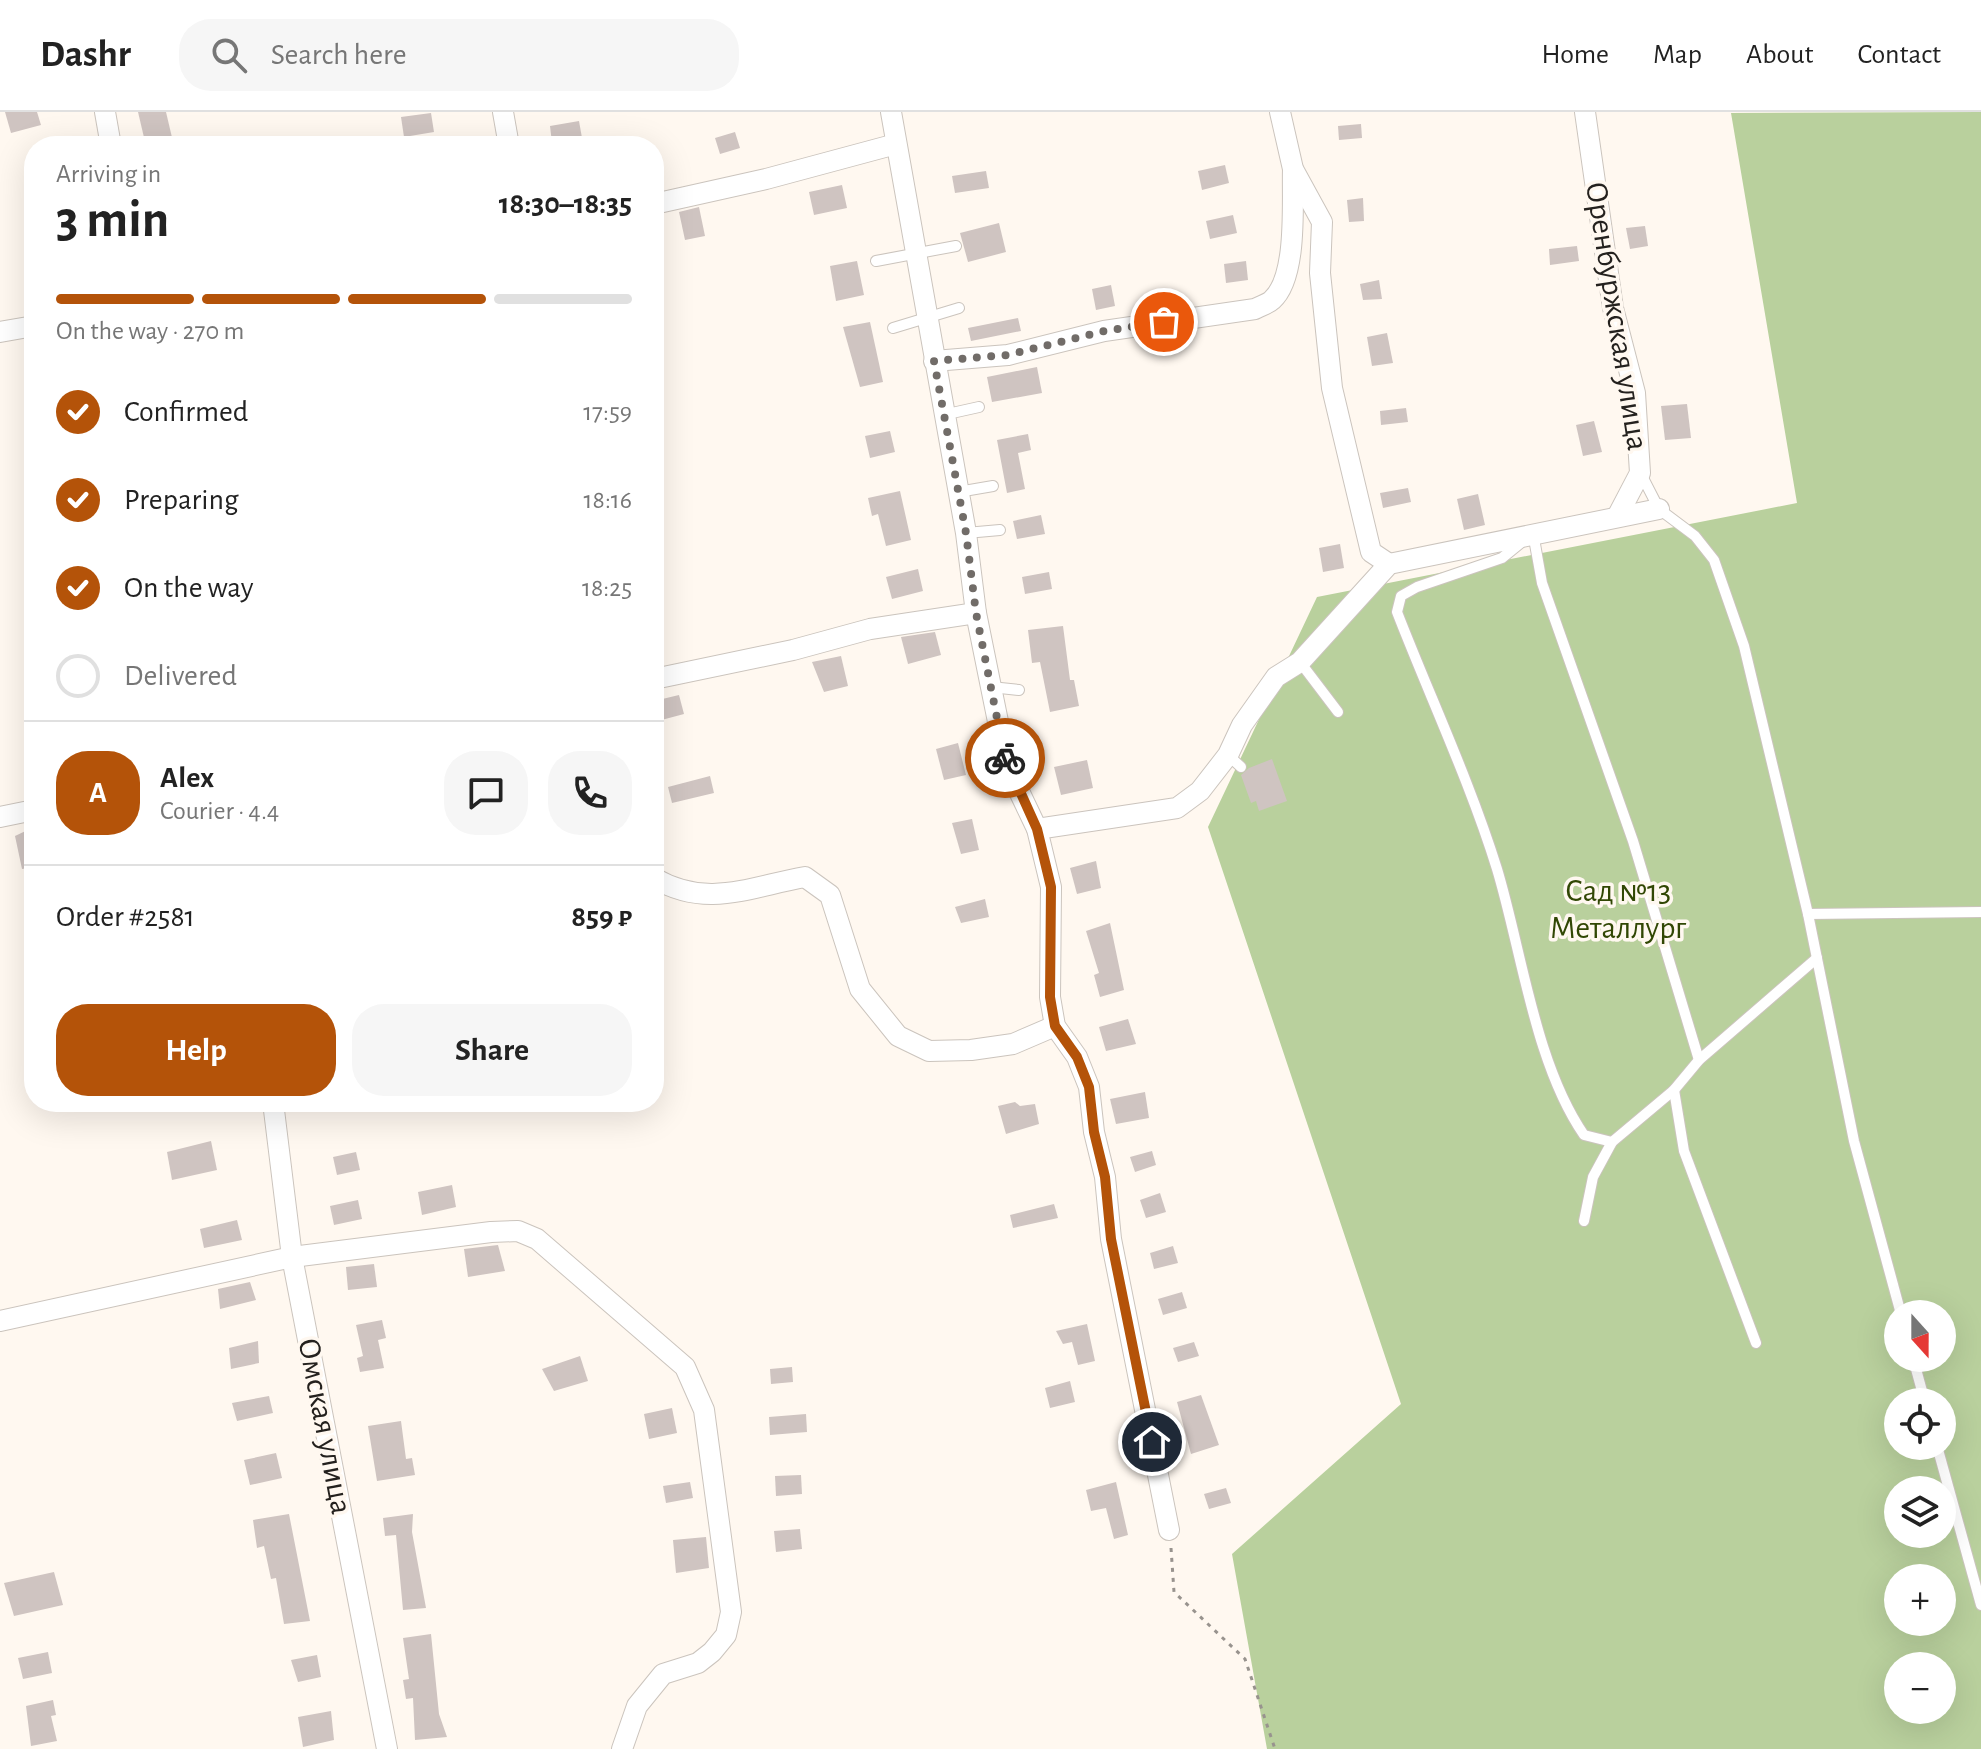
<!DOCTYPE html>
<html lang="en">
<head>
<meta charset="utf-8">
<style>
  body { margin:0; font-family:"Alegreya Sans",sans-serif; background:#f6f6f6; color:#222; height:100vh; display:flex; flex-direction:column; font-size:30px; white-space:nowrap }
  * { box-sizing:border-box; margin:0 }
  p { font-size:26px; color:#767676 }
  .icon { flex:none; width:44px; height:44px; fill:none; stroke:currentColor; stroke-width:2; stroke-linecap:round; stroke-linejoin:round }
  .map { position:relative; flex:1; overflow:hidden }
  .panel { position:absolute; left:24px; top:24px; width:640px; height:976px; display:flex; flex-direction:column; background:#fff; border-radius:32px; box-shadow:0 8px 32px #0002 }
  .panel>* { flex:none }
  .needle { width:52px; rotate:159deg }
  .tools { position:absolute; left:1884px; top:1188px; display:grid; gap:16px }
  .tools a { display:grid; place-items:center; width:72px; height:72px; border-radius:50%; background:#fff; box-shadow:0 8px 32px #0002; font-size:40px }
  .pin { position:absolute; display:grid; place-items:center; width:68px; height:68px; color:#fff; margin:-34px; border:4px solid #fff; border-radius:50%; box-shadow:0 2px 8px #0007 }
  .courier { position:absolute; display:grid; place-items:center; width:80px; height:80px; margin:-40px; border:6px solid #b45309; border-radius:50%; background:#fff; color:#222; box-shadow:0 2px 10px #0007 }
  .head em { font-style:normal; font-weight:600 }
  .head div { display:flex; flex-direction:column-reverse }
  .head { display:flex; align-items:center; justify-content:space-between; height:136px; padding:0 32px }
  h1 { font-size:52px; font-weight:600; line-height:60px }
  .bar { display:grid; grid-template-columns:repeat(4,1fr); gap:12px 8px; align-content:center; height:96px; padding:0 32px }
  .bar i { height:10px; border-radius:6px; background:#e0e0e0 }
  .bar .on { background:#b45309 }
  .bar p { grid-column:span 4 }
  .line { display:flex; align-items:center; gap:20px; padding:0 32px; border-top:2px solid #e0e0e0 }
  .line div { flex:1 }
  .round { display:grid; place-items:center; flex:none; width:84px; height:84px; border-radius:32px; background:#f6f6f6 }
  ol { padding:0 32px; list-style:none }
  li { display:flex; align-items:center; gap:24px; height:88px }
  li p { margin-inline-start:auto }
  li .icon { padding:8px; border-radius:50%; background:#b45309; color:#fff; stroke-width:4 }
  li:last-child { color:#767676 }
  li i { width:44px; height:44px; border:4px solid #e0e0e0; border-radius:50% }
  .primary-button { display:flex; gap:16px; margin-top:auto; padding:16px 32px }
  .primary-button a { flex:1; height:92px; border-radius:32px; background:#b45309; color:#fff; font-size:32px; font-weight:600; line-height:92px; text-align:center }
  .primary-button a+a { background:#f6f6f6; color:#222 }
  header { display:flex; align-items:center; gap:48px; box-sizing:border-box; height:112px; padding:0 40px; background:#fff; border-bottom:2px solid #e0e0e0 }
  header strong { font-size:38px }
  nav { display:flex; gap:44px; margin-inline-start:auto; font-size:28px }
  .search { width:560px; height:72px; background:#f6f6f6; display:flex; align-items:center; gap:20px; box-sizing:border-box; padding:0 28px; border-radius:32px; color:#767676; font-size:30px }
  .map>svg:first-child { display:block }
</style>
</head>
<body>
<header>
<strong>Dashr</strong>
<div class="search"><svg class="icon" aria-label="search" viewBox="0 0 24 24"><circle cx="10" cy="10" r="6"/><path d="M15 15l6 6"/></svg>Search here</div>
<nav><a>Home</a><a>Map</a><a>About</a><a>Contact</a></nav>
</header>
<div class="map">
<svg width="1981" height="1637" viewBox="0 0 1981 1637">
  <rect width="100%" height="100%" fill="#fff8f0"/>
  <path fill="#b9d09d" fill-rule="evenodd" d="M1981,0V1637H1267L1232,1442L1401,1292L1208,715L1317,485L1797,391L1731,1ZM1898,1202H1942V1246H1898ZM1898,1290H1942V1334H1898ZM1898,1378H1942V1422H1898ZM1898,1466H1942V1510H1898ZM1898,1554H1942V1598H1898Z"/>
  <g fill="#cfc4c1">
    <path d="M5,0H37L41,13L11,21Z"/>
    <path d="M138,0H166L174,34H146Z"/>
    <path d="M431,1L434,20L404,25L401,5Z"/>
    <path d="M579,9L582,26L552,31L550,14Z"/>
    <path d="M1361,12L1362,26L1339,28L1338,14Z"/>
    <path d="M735,20L740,36L720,42L715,26Z"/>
    <path d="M1225,53L1229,71L1202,78L1198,59Z"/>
    <path d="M986,59L989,76L955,81L952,64Z"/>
    <path d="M842,73L847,96L814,103L809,80Z"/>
    <path d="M1363,86L1364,109L1349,110L1347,88Z"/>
    <path d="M699,95L705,124L685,128L679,100Z"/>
    <path d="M1233,103L1237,121L1210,127L1206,109Z"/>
    <path d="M999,111L1006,140L968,150L960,121Z"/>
    <path d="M1645,114L1648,134L1630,137L1626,116Z"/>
    <path d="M1577,134L1579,149L1550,153L1549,137Z"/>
    <path d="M857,149L864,183L836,189L830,154Z"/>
    <path d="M1246,149L1248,168L1226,171L1224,152Z"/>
    <path d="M1379,168L1382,187L1363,188L1360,172Z"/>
    <path d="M1111,173L1115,194L1096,198L1092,177Z"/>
    <path d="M1018,206L1021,219L971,229L968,216Z"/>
    <path d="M870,210L883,270L860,275L843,215Z"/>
    <path d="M1387,221L1393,251L1372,254L1367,225Z"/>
    <path d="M1037,255L1042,281L992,290L987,265Z"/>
    <path d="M1687,292L1691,326L1665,328L1661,294Z"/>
    <path d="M1406,296L1408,310L1381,313L1380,299Z"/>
    <path d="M1594,309L1602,340L1583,344L1576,313Z"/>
    <path d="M890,319L895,340L870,346L865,324Z"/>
    <path d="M1028,322L1031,338L1018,341L1025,377L1007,381L997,328Z"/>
    <path d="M1408,376L1411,390L1383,396L1380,381Z"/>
    <path d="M900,379L911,428L886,434L878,402L872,404L868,386Z"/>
    <path d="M1478,382L1485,413L1464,418L1457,387Z"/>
    <path d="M1041,403L1045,422L1017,427L1013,409Z"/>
    <path d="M1340,432L1344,456L1323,460L1319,436Z"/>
    <path d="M918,457L923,479L892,487L886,465Z"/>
    <path d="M1049,460L1052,477L1025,482L1022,465Z"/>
    <path d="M1063,514L1070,568H1074L1079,594L1050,600L1040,550L1032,551L1028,518Z"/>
    <path d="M935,520L941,543L908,552L901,525Z"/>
    <path d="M841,544L848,574L824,580L812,550Z"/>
    <path d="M679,583L684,602L654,610V589Z"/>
    <path d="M958,631L966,663L944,668L936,637Z"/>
    <path d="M1272,647L1287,689L1259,699L1256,689L1251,691L1241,663L1249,656Z"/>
    <path d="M1087,648L1093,676L1061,683L1054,655Z"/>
    <path d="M710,664L714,681L672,691L668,675Z"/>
    <path d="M972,707L979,738L961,742L952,711Z"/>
    <path d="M34,715V755L22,757L15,724Z"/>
    <path d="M1096,749L1101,776L1077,782L1070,756Z"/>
    <path d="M985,787L989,805L961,811L955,795Z"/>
    <path d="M1110,811L1124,878L1100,885L1094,863L1099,861L1086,819Z"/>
    <path d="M1128,907L1136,932L1106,939L1099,915Z"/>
    <path d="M1145,980L1149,1006L1116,1012L1110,987Z"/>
    <path d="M1015,990L1020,994L1035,992L1039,1012L1006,1022L998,994Z"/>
    <path d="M211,1029L217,1058L172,1068L167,1040Z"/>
    <path d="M1152,1039L1156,1053L1135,1060L1130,1045Z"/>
    <path d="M356,1040L360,1058L337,1063L333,1045Z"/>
    <path d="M452,1073L456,1095L422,1103L418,1080Z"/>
    <path d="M1160,1081L1166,1100L1146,1106L1140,1088Z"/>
    <path d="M358,1088L362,1107L334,1113L330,1094Z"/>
    <path d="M1054,1092L1058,1106L1013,1116L1010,1103Z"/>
    <path d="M237,1108L242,1128L204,1136L200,1117Z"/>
    <path d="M498,1133L505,1159L468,1165L464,1137Z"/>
    <path d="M1173,1134L1178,1151L1154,1157L1150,1141Z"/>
    <path d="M374,1152L377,1175L348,1178L346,1155Z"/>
    <path d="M250,1170L256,1188L220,1197L218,1177Z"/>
    <path d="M1182,1180L1187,1196L1163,1203L1158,1187Z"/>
    <path d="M382,1208L386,1226L378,1228L384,1256L360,1260L357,1246L363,1244L356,1213Z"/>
    <path d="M1087,1212L1095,1249L1078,1253L1072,1230L1063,1232L1056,1219Z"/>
    <path d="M258,1229L259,1251L231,1257L229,1236Z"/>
    <path d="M1194,1230L1199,1244L1178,1250L1173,1236Z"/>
    <path d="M580,1244L588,1269L554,1279L542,1257Z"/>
    <path d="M792,1255L793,1270L771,1272L770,1257Z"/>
    <path d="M1070,1269L1075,1290L1050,1296L1045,1276Z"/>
    <path d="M1201,1283L1219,1333L1191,1342L1177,1290Z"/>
    <path d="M269,1284L273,1301L237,1309L232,1291Z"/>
    <path d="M672,1296L677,1321L649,1327L644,1302Z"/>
    <path d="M806,1302L807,1320L770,1323L769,1305Z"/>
    <path d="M401,1309L406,1347L412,1346L415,1363L377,1369L368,1314Z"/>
    <path d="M276,1341L282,1366L250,1373L244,1348Z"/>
    <path d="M801,1363L802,1382L776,1384L775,1364Z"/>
    <path d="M690,1370L693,1386L666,1391L663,1374Z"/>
    <path d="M1116,1370L1128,1423L1114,1427L1106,1396L1091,1399L1086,1378Z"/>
    <path d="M1226,1376L1231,1391L1209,1397L1204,1382Z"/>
    <path d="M289,1402L310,1509L284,1512L276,1466L271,1467L264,1434L257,1436L253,1408Z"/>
    <path d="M413,1402L412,1420L426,1496L403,1498L396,1423L385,1424L383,1406Z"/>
    <path d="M800,1417L802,1437L776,1440L774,1419Z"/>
    <path d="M706,1425L709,1456L676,1461L673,1428Z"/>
    <path d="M54,1460L63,1493L14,1504L4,1471Z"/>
    <path d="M431,1522L439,1602L447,1625L415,1628L413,1586L406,1587L403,1568L409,1567L403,1526Z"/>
    <path d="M48,1540L52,1561L23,1567L18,1546Z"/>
    <path d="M317,1543L321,1565L298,1570L291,1548Z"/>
    <path d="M53,1588L56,1603L51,1604L57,1629L31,1634L26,1594Z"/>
    <path d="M331,1599L334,1628L303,1635L298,1605Z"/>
  </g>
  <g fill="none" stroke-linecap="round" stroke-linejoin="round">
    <defs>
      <g id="service">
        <path d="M876,149L956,134"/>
        <path d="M893,216L959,196"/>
        <path d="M943,303L979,295"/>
        <path d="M1641,362L1659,397L1695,424L1714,448L1744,534L1808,802L1854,1029L1901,1202"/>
        <path d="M958,380L993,374"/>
        <path d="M966,421L1000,418"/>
        <path d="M1300,550L1338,600"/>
        <path d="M991,575L1019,578"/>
        <path d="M1228,643L1241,655"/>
        <path d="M1808,802L1981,800"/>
        <path d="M1674,978L1684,1039L1756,1231"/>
        <path d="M1612,1030L1584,1023C1535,952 1522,840 1497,757C1470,670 1430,585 1397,500L1401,484L1417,475L1502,446L1533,421L1542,471L1633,729L1699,948"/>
        <path d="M1584,1109L1593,1065L1612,1030L1674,978L1699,948L1817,846"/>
        <path d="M1913,1246L1925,1290"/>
        <path d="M1937,1334L1981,1493"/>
      </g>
      <g id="minor">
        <path d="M105,0L111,34"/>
        <path d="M503,0L509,34"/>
        <path d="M891,0L966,421L976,501L1007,654L1037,717L1051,775L1050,885L1055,914L1077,945L1089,975L1094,1020L1105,1065L1111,1127L1169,1418"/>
        <path d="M1280,0L1293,57L1322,110L1320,161L1332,276L1371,440L1389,452"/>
        <path d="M1585,0L1613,196L1635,281L1640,361L1618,403"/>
        <path d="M654,92L766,67L896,32"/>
        <path d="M0,220L34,214"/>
        <path d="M934,249L1008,243L1104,219L1255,197C1260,194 1268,192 1272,188C1298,165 1292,90 1293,57"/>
        <path d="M654,567L793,538L870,517L976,501"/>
        <path d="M0,705L34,698"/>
        <path d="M1037,717L1177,696L1200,679L1228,643L1242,613L1276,565L1300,550L1389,452L1659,397"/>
        <path d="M654,766C707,797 749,775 805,765L830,783L860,877L898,924L929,939L971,938L1013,932L1055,914"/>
        <path d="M273,990L292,1145L387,1637"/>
        <path d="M0,1209L292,1145L491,1120L518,1119L537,1127L685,1255L704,1298L731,1500L726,1523L712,1540L698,1551L663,1562L637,1594L622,1637"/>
      </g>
    </defs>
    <use href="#service" stroke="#cbc4bd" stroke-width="12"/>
    <use href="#minor" stroke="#cbc4bd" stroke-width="22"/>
    <path stroke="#98938e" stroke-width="3" stroke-dasharray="4 6" stroke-linecap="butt" d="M1171,1436L1174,1480L1245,1547L1275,1637"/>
    <use href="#service" stroke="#fff" stroke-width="10"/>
    <use href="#minor" stroke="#fff" stroke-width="20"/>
  </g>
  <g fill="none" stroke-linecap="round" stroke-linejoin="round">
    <path stroke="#716c68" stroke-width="8" stroke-dasharray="0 14.4" d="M1005,646L976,501L966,421L934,249L1008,243L1104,219L1164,210"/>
    <path stroke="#b45309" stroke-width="10" d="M1005,646L1037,717L1051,775L1050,885L1055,914L1077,945L1089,975L1094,1020L1105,1065L1111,1127L1152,1330"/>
  </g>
  <g text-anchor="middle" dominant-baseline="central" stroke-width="7" stroke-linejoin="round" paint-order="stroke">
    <g font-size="32" fill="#24211e" stroke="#fff8f0">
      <text transform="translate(1617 204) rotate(81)">Оренбуржская улица</text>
      <text transform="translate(325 1314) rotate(79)">Омская улица</text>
    </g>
    <g font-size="32" fill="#314704" stroke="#fff8f0">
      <text x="1618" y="779">Сад №13<tspan x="1618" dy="37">Металлург</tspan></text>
    </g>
  </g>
</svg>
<div class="tools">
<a><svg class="needle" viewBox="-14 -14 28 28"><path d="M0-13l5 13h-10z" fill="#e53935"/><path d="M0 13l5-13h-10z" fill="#767676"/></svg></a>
<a><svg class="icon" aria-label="locate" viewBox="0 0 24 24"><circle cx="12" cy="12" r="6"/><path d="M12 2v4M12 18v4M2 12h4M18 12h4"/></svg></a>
<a><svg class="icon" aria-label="layers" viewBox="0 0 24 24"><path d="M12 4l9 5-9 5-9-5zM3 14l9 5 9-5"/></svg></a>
<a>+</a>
<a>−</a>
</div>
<div class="pin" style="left:1164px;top:210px;background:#ea580c"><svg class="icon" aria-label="bag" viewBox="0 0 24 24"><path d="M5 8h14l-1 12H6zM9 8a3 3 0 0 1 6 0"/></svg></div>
<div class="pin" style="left:1152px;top:1330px;background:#1f2937"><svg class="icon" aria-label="home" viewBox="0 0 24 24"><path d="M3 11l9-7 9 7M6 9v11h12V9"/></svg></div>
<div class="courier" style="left:1005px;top:646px"><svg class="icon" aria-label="bike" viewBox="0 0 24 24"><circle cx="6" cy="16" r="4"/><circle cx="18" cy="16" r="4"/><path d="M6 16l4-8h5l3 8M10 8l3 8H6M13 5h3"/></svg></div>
<section class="panel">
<div class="head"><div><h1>3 min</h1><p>Arriving in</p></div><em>18:30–18:35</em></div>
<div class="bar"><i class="on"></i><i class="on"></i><i class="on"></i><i></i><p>On the way · 270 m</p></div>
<ol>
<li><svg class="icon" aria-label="check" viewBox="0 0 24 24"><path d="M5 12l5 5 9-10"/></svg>Confirmed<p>17:59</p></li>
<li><svg class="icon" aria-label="check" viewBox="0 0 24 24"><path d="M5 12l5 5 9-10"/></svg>Preparing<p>18:16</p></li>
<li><svg class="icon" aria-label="check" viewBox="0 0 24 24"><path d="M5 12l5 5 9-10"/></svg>On the way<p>18:25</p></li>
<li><i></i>Delivered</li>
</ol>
<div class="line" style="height:144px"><b class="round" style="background:#b45309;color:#fff">A</b><div><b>Alex</b><p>Courier · 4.4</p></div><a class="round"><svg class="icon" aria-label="chat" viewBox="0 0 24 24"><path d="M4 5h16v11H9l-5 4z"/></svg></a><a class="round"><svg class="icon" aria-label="phone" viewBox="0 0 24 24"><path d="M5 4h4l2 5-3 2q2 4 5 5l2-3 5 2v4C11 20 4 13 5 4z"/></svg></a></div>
<div class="line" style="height:104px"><div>Order #2581</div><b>859 ₽</b></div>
<div class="primary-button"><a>Help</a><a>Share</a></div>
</section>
</div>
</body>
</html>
